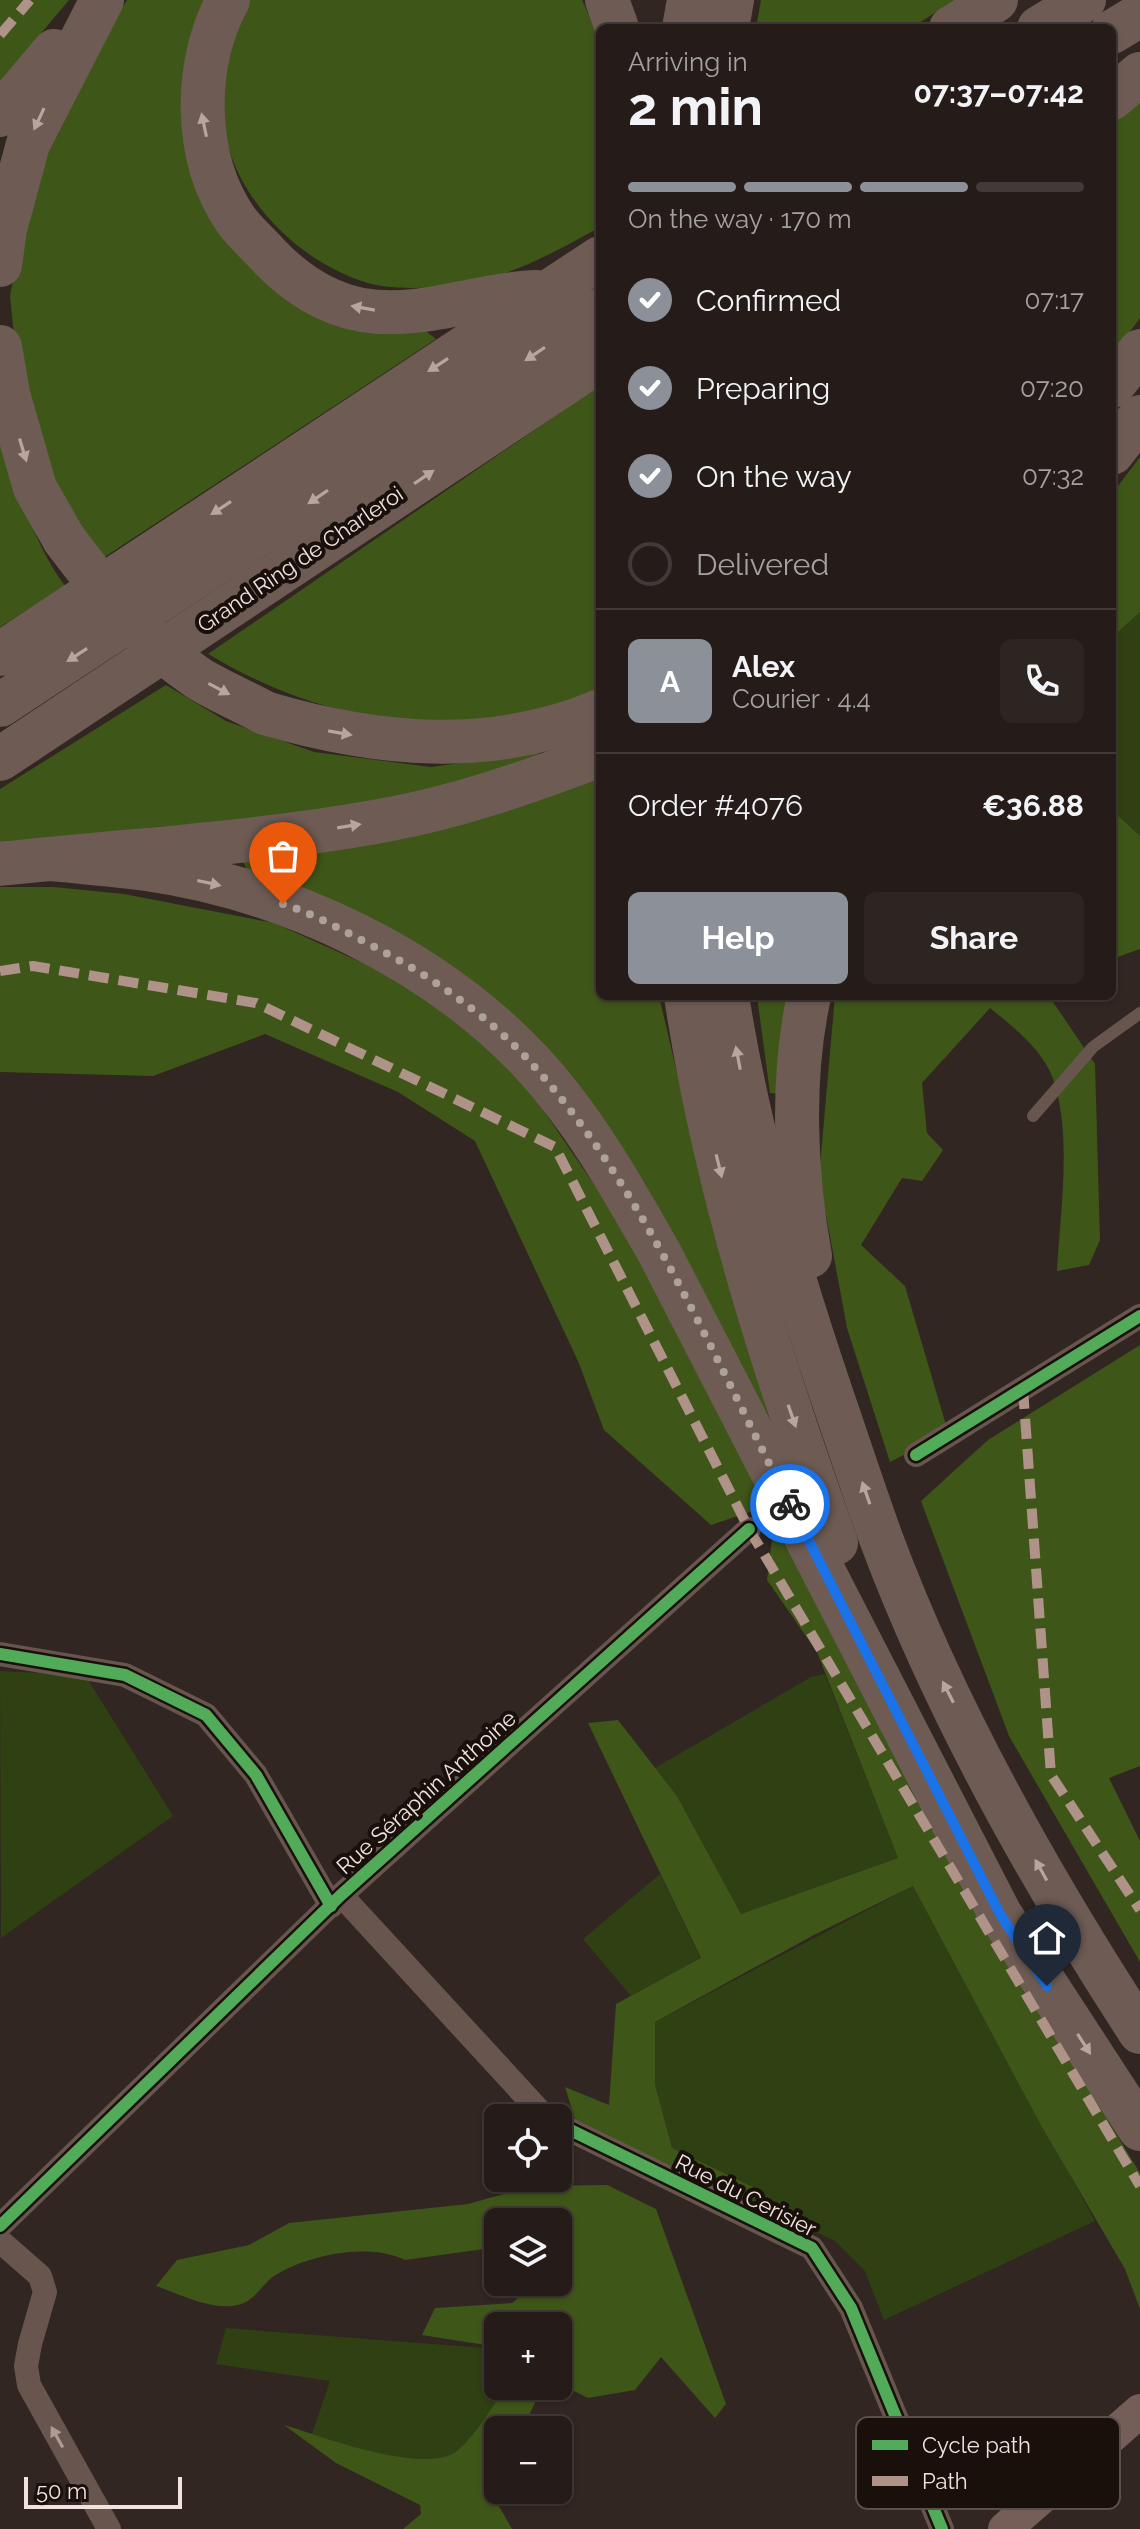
<!DOCTYPE html>
<html lang="en">
<head>
<meta charset="utf-8">
<style>
  body { margin:0; font-family:Raleway,sans-serif; background:#2d2522; color:#f1f3f6; height:100vh; display:flex; flex-direction:column; font-size:30px; white-space:nowrap }
  * { box-sizing:border-box; margin:0 }
  p { font-size:26px; color:#a3a1a2 }
  .icon { flex:none; width:44px; height:44px; fill:none; stroke:currentColor; stroke-width:2; stroke-linecap:round; stroke-linejoin:round }
  .map { position:relative; flex:1; overflow:hidden }
  .sheet { position:absolute; left:596px; top:24px; width:520px; height:976px; display:flex; flex-direction:column; background:#251c19; border-radius:12px; box-shadow:0 2px 6px #0004,0 0 0 2px #423a38 }
  .sheet>* { flex:none }
  .buttons { position:absolute; left:484px; top:2104px; display:grid; gap:16px }
  .buttons a { display:grid; place-items:center; width:88px; height:88px; border-radius:12px; background:#251c19; box-shadow:0 2px 6px #0004,0 0 0 2px #423a38; font-size:40px }
  .scale { position:absolute; left:24px; bottom:20px; width:158px; box-sizing:border-box; padding-left:8px; border:4px solid #f1e3dc; border-top:0; font-size:22px; line-height:28px; white-space:nowrap; color:#f1e3dc; -webkit-text-stroke:6px #19100b; paint-order:stroke }
  .pin { position:absolute; display:grid; place-items:center; width:68px; height:68px; color:#fff; margin:-82px -34px; border-radius:50% 50% 50% 0; rotate:-45deg; box-shadow:0 0 8px #0007 }
  .pin .icon { rotate:45deg }
  .courier { position:absolute; display:grid; place-items:center; width:80px; height:80px; margin:-40px; border:6px solid #1a73e8; border-radius:50%; background:#fff; color:#222; box-shadow:0 2px 10px #0007 }
  .overview em { font-style:normal; font-weight:700 }
  .overview div { display:flex; flex-direction:column-reverse }
  .overview { display:flex; align-items:center; justify-content:space-between; height:136px; padding:0 32px }
  h1 { font-size:52px; font-weight:700; line-height:60px }
  .bar { display:grid; grid-template-columns:repeat(4,1fr); gap:12px 8px; align-content:center; height:96px; padding:0 32px }
  .bar i { height:10px; border-radius:6px; background:#423a38 }
  .bar .on { background:#8c9099 }
  .bar p { grid-column:span 4 }
  .line { display:flex; align-items:center; gap:20px; padding:0 32px; border-top:2px solid #423a38 }
  .line div { flex:1 }
  .round { display:grid; place-items:center; flex:none; width:84px; height:84px; border-radius:12px; background:#2d2522 }
  ol { padding:0 32px; list-style:none }
  li { display:flex; align-items:center; gap:24px; height:88px }
  li p { margin-inline-start:auto }
  li .icon { padding:8px; border-radius:50%; background:#8c9099; color:#fff; stroke-width:4 }
  li:last-child { color:#a3a1a2 }
  li i { width:44px; height:44px; border:4px solid #423a38; border-radius:50% }
  .primary-button { display:flex; gap:16px; margin-top:auto; padding:16px 32px }
  .primary-button a { flex:1; height:92px; border-radius:12px; background:#8c9099; color:#fff; font-size:32px; font-weight:700; line-height:92px; text-align:center }
  .primary-button a+a { background:#2d2522; color:#f1f3f6 }
  .map>svg:first-child { display:block }
</style>
</head>
<body>
<div class="map">
<svg width="1140" height="2529" viewBox="0 0 1140 2529">
  <rect width="100%" height="100%" fill="#312621"/>
  <g fill="#2f4013">
    <path d="M1140,612V836L1112,810V692L1117,633Z"/>
    <path d="M0,1671L85,1675L173,1816L1,1938Z"/>
    <path d="M825,1674L898,1858L741,1914L677,1796L655,1768L811,1677Z"/>
    <path d="M660,1874L701,1959L631,1996L583,1939Z"/>
    <path d="M913,1886L1095,2221L884,2320L865,2271L835,2241L751,2201L752,2187L672,2148L655,2088V2022Z"/>
    <path d="M226,2328L498,2349V2386H507C492,2406 477,2435 457,2451C429,2474 344,2444 312,2434L330,2381L216,2364Z"/>
  </g>
  <g fill="#3f5619">
    <path d="M0,0H69L0,82Z"/>
    <path d="M127,0H212L214,215L418,325L436,339L103,558L65,506L40,457L18,373L10,296L29,196L78,75Z"/>
    <path d="M248,0H582L600,40V227C561,249 515,274 471,283C446,288 393,291 368,283C289,259 217,181 222,94C223,60 236,31 248,0Z"/>
    <path d="M761,0H955L911,28H756Z"/>
    <path d="M1140,98V318L1112,356V121Z"/>
    <path d="M600,385V692C562,702 520,719 481,722C383,730 292,704 208,654Z"/>
    <path d="M0,440C18,489 34,544 65,586L0,627Z"/>
    <path d="M1140,457V612L1117,633L1112,692V494Z"/>
    <path d="M166,685L226,721L314,752L431,767L540,752L528,764L418,793L305,816L155,827L0,846V789Z"/>
    <path d="M600,775V996H659L714,1231L781,1458L571,1082L249,875L242,859Z"/>
    <path d="M1112,810L1140,836V949L1112,959Z"/>
    <path d="M0,887H54L124,894L274,923L403,981L509,1060L606,1202L695,1349L771,1505L711,1525L604,1430L578,1361L475,1141L398,1092L265,1034L153,1076L0,1072Z"/>
    <path d="M757,996H797L787,1094L770,1093Z"/>
    <path d="M835,996H1049L1095,1064L1100,1240L1089,1265L1057,1271C1060,1212 1073,1132 1052,1076C1041,1048 1012,1026 990,1008L922,1083L927,1133L943,1150L922,1181L902,1178L861,1245L905,1286L948,1432L890,1462L847,1328L819,1177Z"/>
    <path d="M1140,1345V1766L1109,1778L1140,1841V1962L1009,1736L921,1501L988,1440Z"/>
    <path d="M774,1522L941,1844L1140,2173V2309L1125,2269L1042,2127L913,1886L812,1936L655,2022V2085L672,2148L753,2187L751,2201L684,2174L575,2119L565,2087L609,2105L616,2004L701,1958L588,1723L618,1720L677,1796L741,1914L898,1858L817,1652L767,1580Z"/>
    <path d="M607,2185L656,2209L726,2404L715,2418L661,2357L635,2390L588,2398L558,2383V2326H498V2347L422,2335L435,2308L512,2303L537,2282H558V2263L562,2260L558,2257V2222H498V2247L405,2260C369,2242 307,2255 274,2276C264,2283 257,2296 246,2302C220,2315 182,2295 156,2286L177,2260L249,2245L289,2223L468,2204L533,2186Z"/>
    <path d="M507,2386H543L522,2430H498V2481L492,2494L512,2529H403L421,2514L420,2505L336,2463L284,2425C321,2436 427,2477 458,2450C477,2434 492,2406 507,2386Z"/>
  </g>
  <g fill="none" stroke-linecap="round" stroke-linejoin="round">
    <path stroke="#68554e" stroke-width="12" d="M1033,1116L1093,1047L1140,1013"/>
    <g stroke="#68554e" stroke-width="24">
      <path d="M916,1455L1140,1316"/>
      <path d="M0,1654L125,1675L206,1715L256,1775L331,1906"/>
      <path d="M341,1895L546,2118"/>
      <path d="M558,2124L812,2248L851,2308L942,2529"/>
      <path d="M0,2226L341,1895L749,1529"/>
      <path d="M0,2241L40,2276L45,2292L30,2344L26,2366L29,2385L109,2529"/>
    </g>
    <path stroke="#755e57" stroke-width="34" d="M1005,2529L1140,2411"/>
    <g stroke="#6e5c54" stroke-width="44">
      <path d="M228,0C193,65 193,158 236,220C245,233 259,244 269,256C294,282 325,303 362,310C423,320 477,294 536,292"/>
      <path d="M607,0L617,28"/>
      <path d="M684,28L689,0"/>
      <path d="M727,28L732,0"/>
      <path d="M951,28L996,0"/>
      <path d="M1039,28L1084,0"/>
      <path d="M1112,32L1140,15"/>
      <path d="M1112,98L1140,74"/>
      <path d="M0,115L54,51"/>
      <path d="M0,265L5,229L28,144L102,0"/>
      <path d="M0,347L8,394L35,488L64,539"/>
      <path d="M1112,386L1140,351"/>
      <path d="M1112,453L1140,417"/>
      <path d="M0,654L600,258"/>
      <path d="M0,705L600,310"/>
      <path d="M265,713C376,746 490,757 600,711"/>
      <path d="M0,759L600,360"/>
      <path d="M49,859C81,862 114,865 146,869C287,889 433,958 531,1062C584,1119 622,1187 660,1254L1000,1914L1140,2129"/>
      <path d="M0,864C127,850 254,844 380,821C455,808 529,782 600,755"/>
      <path d="M686,996C715,1186 771,1362 836,1543"/>
      <path d="M727,996C748,1131 787,1263 831,1393C848,1442 864,1492 882,1541C946,1712 1041,1880 1140,2032"/>
      <path d="M809,996C791,1078 795,1174 810,1256"/>
    </g>
    <path stroke="#6e5c54" stroke-width="44" d="M64,539C103,591 143,641 198,678C219,691 243,701 265,713"/>
    <g stroke="#af9288" stroke-width="10" stroke-dasharray="20 10" stroke-linecap="butt">
      <path d="M0,35L30,0"/>
      <path d="M0,971L33,966L256,1003L555,1147L749,1529L1140,2186"/>
      <path d="M1023,1389L1051,1775L1140,1910"/>
    </g>
    <defs>
      <g id="cycleway">
        <path d="M916,1455L1140,1316"/>
        <path d="M0,1654L125,1675L206,1715L256,1775L331,1906"/>
        <path d="M558,2124L812,2248L851,2308L942,2529"/>
        <path d="M0,2226L341,1895L749,1529"/>
      </g>
    </defs>
    <use href="#cycleway" stroke="#19100b" stroke-width="17"/>
    <use href="#cycleway" stroke="#51ab58" stroke-width="12"/>
  </g>
  <defs><path id="oneway-solid" d="M-6-.8H1V-3.2L6.5 0L1 3.2V.8H-6Z" transform="scale(2)"/></defs>
  <g fill="#b6a69f">
    <use href="#oneway-solid" transform="translate(39 119) rotate(115)"/>
    <use href="#oneway-solid" transform="translate(204 125) rotate(-102)"/>
    <use href="#oneway-solid" transform="translate(363 308) rotate(-170)"/>
    <use href="#oneway-solid" transform="translate(535 354) rotate(146)"/>
    <use href="#oneway-solid" transform="translate(438 365) rotate(147)"/>
    <use href="#oneway-solid" transform="translate(23 450) rotate(73)"/>
    <use href="#oneway-solid" transform="translate(424 477) rotate(-34)"/>
    <use href="#oneway-solid" transform="translate(318 497) rotate(146)"/>
    <use href="#oneway-solid" transform="translate(221 508) rotate(147)"/>
    <use href="#oneway-solid" transform="translate(77 655) rotate(147)"/>
    <use href="#oneway-solid" transform="translate(219 689) rotate(28)"/>
    <use href="#oneway-solid" transform="translate(340 733) rotate(10)"/>
    <use href="#oneway-solid" transform="translate(349 826) rotate(-9)"/>
    <use href="#oneway-solid" transform="translate(209 883) rotate(12)"/>
    <use href="#oneway-solid" transform="translate(738 1058) rotate(-101)"/>
    <use href="#oneway-solid" transform="translate(719 1166) rotate(76)"/>
    <use href="#oneway-solid" transform="translate(792 1416) rotate(71)"/>
    <use href="#oneway-solid" transform="translate(866 1493) rotate(-109)"/>
    <use href="#oneway-solid" transform="translate(948 1692) rotate(-117)"/>
    <use href="#oneway-solid" transform="translate(1041 1870) rotate(-119)"/>
    <use href="#oneway-solid" transform="translate(1084 2044) rotate(57)"/>
  </g>
  <use fill="#ac9c95" href="#oneway-solid" transform="translate(57 2437) rotate(-119)"/>
  <g fill="none" stroke-linecap="round" stroke-linejoin="round">
    <path stroke="#aea19b" stroke-width="8" stroke-dasharray="0 14.4" d="M283,904C314,914 342,930 371,945C429,975 488,1015 532,1064C644,1188 713,1357 790,1504"/>
    <path stroke="#1a73e8" stroke-width="10" d="M790,1504L1000,1914L1047,1986"/>
  </g>
  <g text-anchor="middle" dominant-baseline="central" stroke-width="8" stroke-linejoin="round" paint-order="stroke">
    <g font-size="22" fill="#f1e3dc" stroke="#19100b">
      <text transform="translate(300 559) rotate(-34)">Grand Ring de Charleroi</text>
      <text transform="translate(426 1792) rotate(-42)">Rue Séraphin Anthoine</text>
      <text transform="translate(746 2195) rotate(27)">Rue du Cerisier</text>
    </g>
  </g>
  <rect x="856" y="2417" width="264" height="92" rx="12" fill="#19100b" stroke="#5a4f4a" stroke-width="2"/>
  <rect x="872" y="2440" width="36" height="10" fill="#51ab58"/>
  <rect x="872" y="2476" width="36" height="10" fill="#af9288"/>
  <g font-size="22" fill="#f1e3dc">
    <text x="922" y="2453">Cycle path</text>
    <text x="922" y="2489">Path</text>
  </g>
</svg>
<div class="buttons">
<a><svg class="icon" aria-label="locate" viewBox="0 0 24 24"><circle cx="12" cy="12" r="6"/><path d="M12 2v4M12 18v4M2 12h4M18 12h4"/></svg></a>
<a><svg class="icon" aria-label="layers" viewBox="0 0 24 24"><path d="M12 4l9 5-9 5-9-5zM3 14l9 5 9-5"/></svg></a>
<a>+</a>
<a>−</a>
</div>
<div class="scale">50 m</div>
<div class="pin" style="left:283px;top:904px;background:#ea580c"><svg class="icon" aria-label="bag" viewBox="0 0 24 24"><path d="M5 8h14l-1 12H6zM9 8a3 3 0 0 1 6 0"/></svg></div>
<div class="pin" style="left:1047px;top:1986px;background:#1f2937"><svg class="icon" aria-label="home" viewBox="0 0 24 24"><path d="M3 11l9-7 9 7M6 9v11h12V9"/></svg></div>
<div class="courier" style="left:790px;top:1504px"><svg class="icon" aria-label="bike" viewBox="0 0 24 24"><circle cx="6" cy="16" r="4"/><circle cx="18" cy="16" r="4"/><path d="M6 16l4-8h5l3 8M10 8l3 8H6M13 5h3"/></svg></div>
<section class="sheet">
<div class="overview"><div><h1>2 min</h1><p>Arriving in</p></div><em>07:37–07:42</em></div>
<div class="bar"><i class="on"></i><i class="on"></i><i class="on"></i><i></i><p>On the way · 170 m</p></div>
<ol>
<li><svg class="icon" aria-label="check" viewBox="0 0 24 24"><path d="M5 12l5 5 9-10"/></svg>Confirmed<p>07:17</p></li>
<li><svg class="icon" aria-label="check" viewBox="0 0 24 24"><path d="M5 12l5 5 9-10"/></svg>Preparing<p>07:20</p></li>
<li><svg class="icon" aria-label="check" viewBox="0 0 24 24"><path d="M5 12l5 5 9-10"/></svg>On the way<p>07:32</p></li>
<li><i></i>Delivered</li>
</ol>
<div class="line" style="height:144px"><b class="round" style="background:#8c9099;color:#fff">A</b><div><b>Alex</b><p>Courier · 4.4</p></div><a class="round"><svg class="icon" aria-label="phone" viewBox="0 0 24 24"><path d="M5 4h4l2 5-3 2q2 4 5 5l2-3 5 2v4C11 20 4 13 5 4z"/></svg></a></div>
<div class="line" style="height:104px"><div>Order #4076</div><b>€36.88</b></div>
<div class="primary-button"><a>Help</a><a>Share</a></div>
</section>
</div>
</body>
</html>
